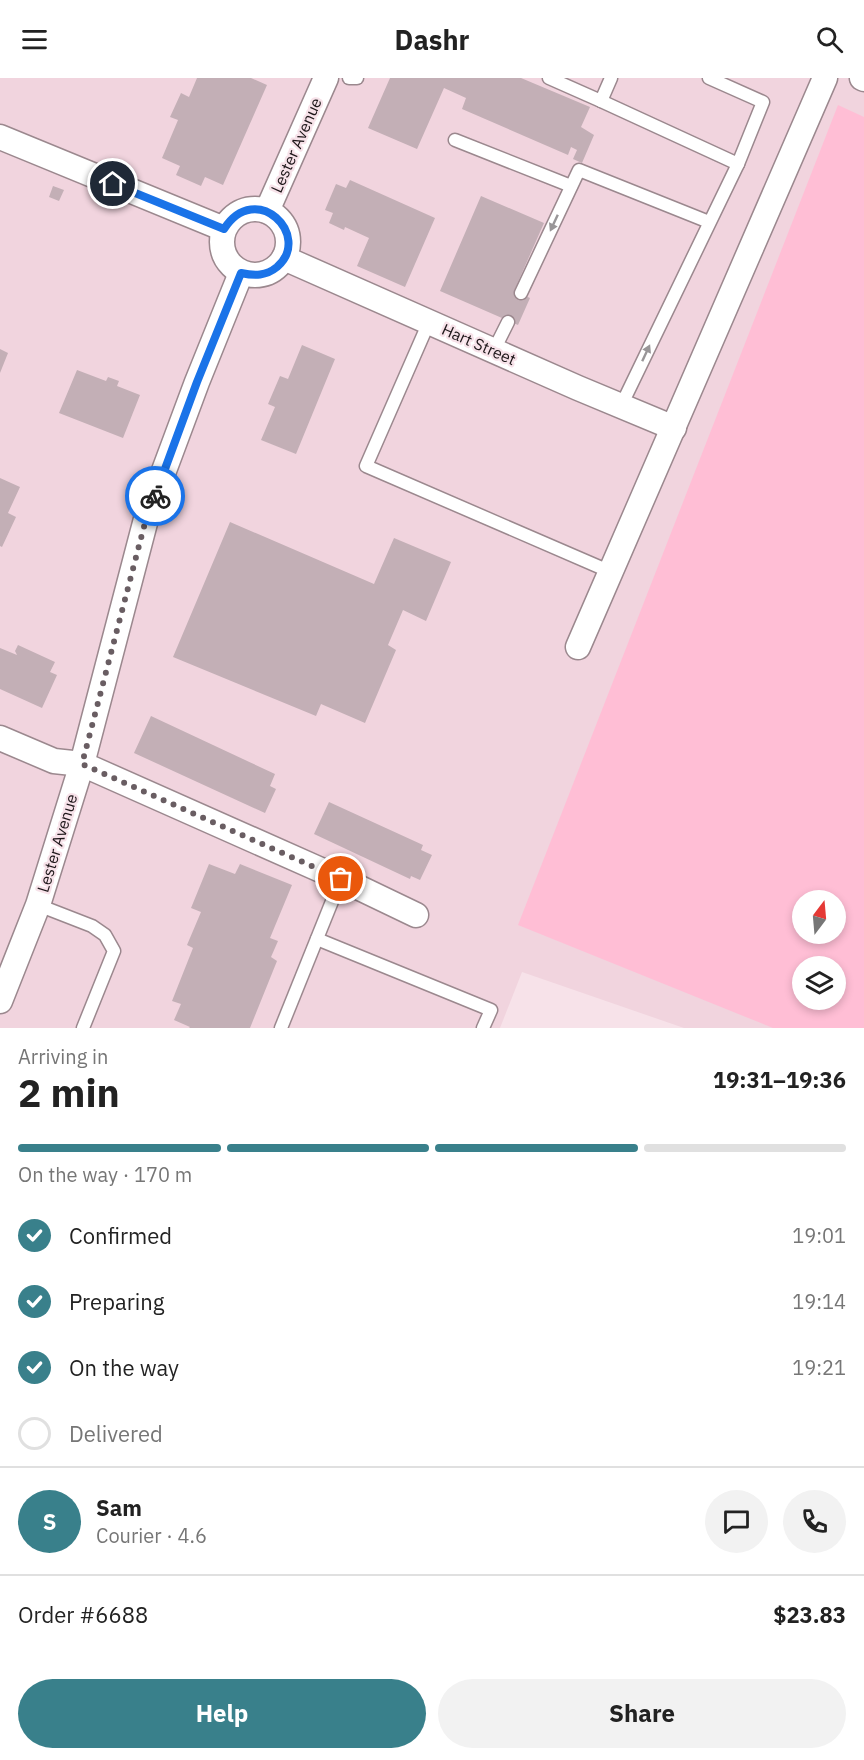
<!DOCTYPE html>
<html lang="en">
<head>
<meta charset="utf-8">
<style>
  body { margin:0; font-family:"IBM Plex Sans",sans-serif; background:#f2f2f2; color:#222; height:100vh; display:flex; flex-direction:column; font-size:22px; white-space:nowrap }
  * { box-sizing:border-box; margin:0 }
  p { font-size:20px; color:#767676 }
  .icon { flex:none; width:33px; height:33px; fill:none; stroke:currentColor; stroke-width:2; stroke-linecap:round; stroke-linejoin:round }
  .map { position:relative; height:950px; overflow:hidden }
  .drawer { display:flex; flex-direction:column; background:#fff; flex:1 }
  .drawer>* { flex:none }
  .needle { width:39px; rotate:16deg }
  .fabs { position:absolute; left:792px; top:812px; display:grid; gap:12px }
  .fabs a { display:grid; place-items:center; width:54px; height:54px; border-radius:50%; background:#fff; box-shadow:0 3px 9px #0003; font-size:30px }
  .pin { position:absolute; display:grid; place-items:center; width:51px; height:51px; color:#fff; margin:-26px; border:3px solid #fff; border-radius:50%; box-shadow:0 2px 6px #0007 }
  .courier { position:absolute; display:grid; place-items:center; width:60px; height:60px; margin:-30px; border:4px solid #1a73e8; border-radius:50%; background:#fff; color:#222; box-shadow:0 2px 8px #0007 }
  .summary em { font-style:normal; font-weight:800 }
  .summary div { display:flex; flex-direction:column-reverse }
  .summary { display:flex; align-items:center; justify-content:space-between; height:102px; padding:0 18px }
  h1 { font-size:39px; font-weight:800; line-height:45px }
  .bar { display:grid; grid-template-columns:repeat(4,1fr); gap:9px 6px; align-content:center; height:72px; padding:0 18px }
  .bar i { height:8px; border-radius:4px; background:#e0e0e0 }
  .bar .active { background:#39808b }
  .bar p { grid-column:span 4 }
  .line { display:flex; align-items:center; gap:15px; padding:0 18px; border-top:2px solid #e0e0e0 }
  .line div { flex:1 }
  .round { display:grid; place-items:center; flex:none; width:63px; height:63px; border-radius:32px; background:#f2f2f2 }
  ol { padding:0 18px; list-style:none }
  li { display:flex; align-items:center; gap:18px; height:66px }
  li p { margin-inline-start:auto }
  li .icon { padding:6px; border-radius:50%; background:#39808b; color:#fff; stroke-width:4 }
  li:last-child { color:#767676 }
  li i { width:33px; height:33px; border:3px solid #e0e0e0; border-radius:50% }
  .primary-button { display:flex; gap:12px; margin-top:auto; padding:12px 18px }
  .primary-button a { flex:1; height:69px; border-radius:36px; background:#39808b; color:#fff; font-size:24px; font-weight:800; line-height:69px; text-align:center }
  .primary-button a+a { background:#f2f2f2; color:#222 }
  header { display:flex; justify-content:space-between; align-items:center; height:78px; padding:0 18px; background:#fff; font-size:27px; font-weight:800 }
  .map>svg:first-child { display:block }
</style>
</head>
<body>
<header><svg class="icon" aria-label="menu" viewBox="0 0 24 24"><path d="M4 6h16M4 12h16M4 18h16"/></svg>Dashr<svg class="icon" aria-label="search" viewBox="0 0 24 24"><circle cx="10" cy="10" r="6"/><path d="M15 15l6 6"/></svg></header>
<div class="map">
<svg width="864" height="950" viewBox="0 0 864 950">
  <rect width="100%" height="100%" fill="#f7e2e9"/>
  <path fill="#f1d4de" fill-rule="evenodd" d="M0,0H864V950H684L522,894L500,950H0ZM802,822H836V855H802ZM802,888H836V921H802Z"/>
  <path fill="#ffbed5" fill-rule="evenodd" d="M838,27L864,39V950H773L518,847ZM802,822H836V855H802ZM802,888H836V921H802Z"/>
  <g fill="#c3afb6">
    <path d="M197,0H251L267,7L223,107L205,99L201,108L176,97L180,88L162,80L178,42L170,39L181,15L189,19Z"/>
    <path d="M390,0H521L590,29L581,49L594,57L582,85L573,81L577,72L571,69L568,77L462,31L466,20L444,10L417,71L368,50Z"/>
    <path d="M350,102L435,140L405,209L357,188L369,160L345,149L344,152L329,145L333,135L325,132L336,106L346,110Z"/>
    <path d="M53,108L64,112L59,123L49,119Z"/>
    <path d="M481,118L544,145L514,213L530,220L518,247L440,213Z"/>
    <path d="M302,267L335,281L296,376L261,362L275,329L268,326L280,298L288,301Z"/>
    <path d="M0,271L8,275L0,295Z"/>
    <path d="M77,292L106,303L108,299L119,303L117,308L140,317L123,360L59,335Z"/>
    <path d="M0,400L20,409L8,435L16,439L2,469L0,468Z"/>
    <path d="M230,444L374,506L394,460L451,484L426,543L403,532L388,567L396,572L365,645L321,626L316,638L173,579Z"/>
    <path d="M18,567L55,584L50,594L57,597L42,630L0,611V570L17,577L15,573Z"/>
    <path d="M151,638L275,696L270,708L276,711L265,735L134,675Z"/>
    <path d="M329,724L423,767L421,772L432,777L420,802L411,798L410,801L314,756Z"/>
    <path d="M209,786L235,796L240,786L292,807L270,860L278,863L271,879L277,883L250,950H189L190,949L174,942L181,926L172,923L193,870L187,867L201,834L191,830Z"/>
  </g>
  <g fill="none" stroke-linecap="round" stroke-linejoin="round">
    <defs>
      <g id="service">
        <path d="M349,0H357"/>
        <path d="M549,0L601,23"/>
        <path d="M611,0L601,23L738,86"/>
        <path d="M455,62L571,108"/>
        <path d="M521,215L579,92L709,144"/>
        <path d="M429,244L366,388L611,494"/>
        <path d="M494,272L508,244"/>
        <path d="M621,328L738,86L763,24L709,0"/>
        <path d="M38,827L92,848L105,857L114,873L83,950"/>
        <path d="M317,861L491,932L483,950"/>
        <path d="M281,950L341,801"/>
      </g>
      <g id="minor">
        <path d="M862,0L864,1"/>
        <path d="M0,59L224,151"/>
        <circle cx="255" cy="164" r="33"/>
        <path d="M267,133L326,0"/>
        <path d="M284,180L578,310L674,350"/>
        <path d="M578,569L825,0"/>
        <path d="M0,660L54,683L82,686L341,801L416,837"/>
        <path d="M0,923L38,827L82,686L146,441L197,304L241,195"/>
      </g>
    </defs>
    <use href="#service" stroke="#9b888e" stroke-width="15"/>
    <use href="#minor" stroke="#9b888e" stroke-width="27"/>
    <use href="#service" stroke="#fff" stroke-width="12"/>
    <use href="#minor" stroke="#fff" stroke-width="24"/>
  </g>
  <defs><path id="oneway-solid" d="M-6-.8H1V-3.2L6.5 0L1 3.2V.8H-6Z" transform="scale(1.5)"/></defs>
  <g fill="#999698">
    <use href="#oneway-solid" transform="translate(554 145) rotate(115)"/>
    <use href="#oneway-solid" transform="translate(646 275) rotate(-65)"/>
  </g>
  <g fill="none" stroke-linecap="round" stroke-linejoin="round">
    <path stroke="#695d62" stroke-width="6" stroke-dasharray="0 10.8" d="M155,418L146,441L82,686L341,801"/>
    <path stroke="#1a73e8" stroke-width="8" d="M113,106L224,151C256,101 313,158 277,189C266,198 255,198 241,195L197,304L155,418"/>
  </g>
  <g text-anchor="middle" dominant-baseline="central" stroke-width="4.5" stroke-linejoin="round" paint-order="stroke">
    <g font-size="16" fill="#1d1619" stroke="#f7e2e9">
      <text transform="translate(296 67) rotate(-66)">Lester Avenue</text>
      <text transform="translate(479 266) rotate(24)">Hart Street</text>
      <text transform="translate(57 765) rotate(-73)">Lester Avenue</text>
    </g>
  </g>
</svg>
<div class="fabs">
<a><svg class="needle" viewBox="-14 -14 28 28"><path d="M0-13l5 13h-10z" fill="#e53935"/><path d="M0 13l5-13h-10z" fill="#767676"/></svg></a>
<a><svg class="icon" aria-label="layers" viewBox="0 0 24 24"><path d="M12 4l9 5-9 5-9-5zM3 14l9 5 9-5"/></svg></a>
</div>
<div class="pin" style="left:341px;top:801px;background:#ea580c"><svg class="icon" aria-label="bag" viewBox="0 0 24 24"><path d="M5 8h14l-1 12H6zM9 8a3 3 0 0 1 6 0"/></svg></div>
<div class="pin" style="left:113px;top:106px;background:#1f2937"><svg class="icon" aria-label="home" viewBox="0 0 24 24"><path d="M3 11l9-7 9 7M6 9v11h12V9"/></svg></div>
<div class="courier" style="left:155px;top:418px"><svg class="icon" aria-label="bike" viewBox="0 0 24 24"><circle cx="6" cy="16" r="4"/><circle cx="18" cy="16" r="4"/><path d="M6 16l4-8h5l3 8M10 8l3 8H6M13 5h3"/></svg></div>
</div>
<section class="drawer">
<div class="summary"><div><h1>2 min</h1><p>Arriving in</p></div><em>19:31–19:36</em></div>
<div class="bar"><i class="active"></i><i class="active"></i><i class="active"></i><i></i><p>On the way · 170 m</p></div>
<ol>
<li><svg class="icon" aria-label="check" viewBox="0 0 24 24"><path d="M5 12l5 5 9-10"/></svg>Confirmed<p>19:01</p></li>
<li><svg class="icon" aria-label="check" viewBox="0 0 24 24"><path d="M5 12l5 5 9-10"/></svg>Preparing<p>19:14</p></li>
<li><svg class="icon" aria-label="check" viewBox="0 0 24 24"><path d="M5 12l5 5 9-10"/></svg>On the way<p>19:21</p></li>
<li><i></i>Delivered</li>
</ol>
<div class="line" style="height:108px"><b class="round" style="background:#39808b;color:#fff">S</b><div><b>Sam</b><p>Courier · 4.6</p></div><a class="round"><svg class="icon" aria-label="chat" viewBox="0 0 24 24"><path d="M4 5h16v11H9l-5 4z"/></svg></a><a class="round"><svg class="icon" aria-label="phone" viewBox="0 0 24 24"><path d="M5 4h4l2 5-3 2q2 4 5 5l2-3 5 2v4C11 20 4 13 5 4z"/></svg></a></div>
<div class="line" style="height:78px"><div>Order #6688</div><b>$23.83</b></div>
<div class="primary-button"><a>Help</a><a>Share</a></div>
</section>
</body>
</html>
